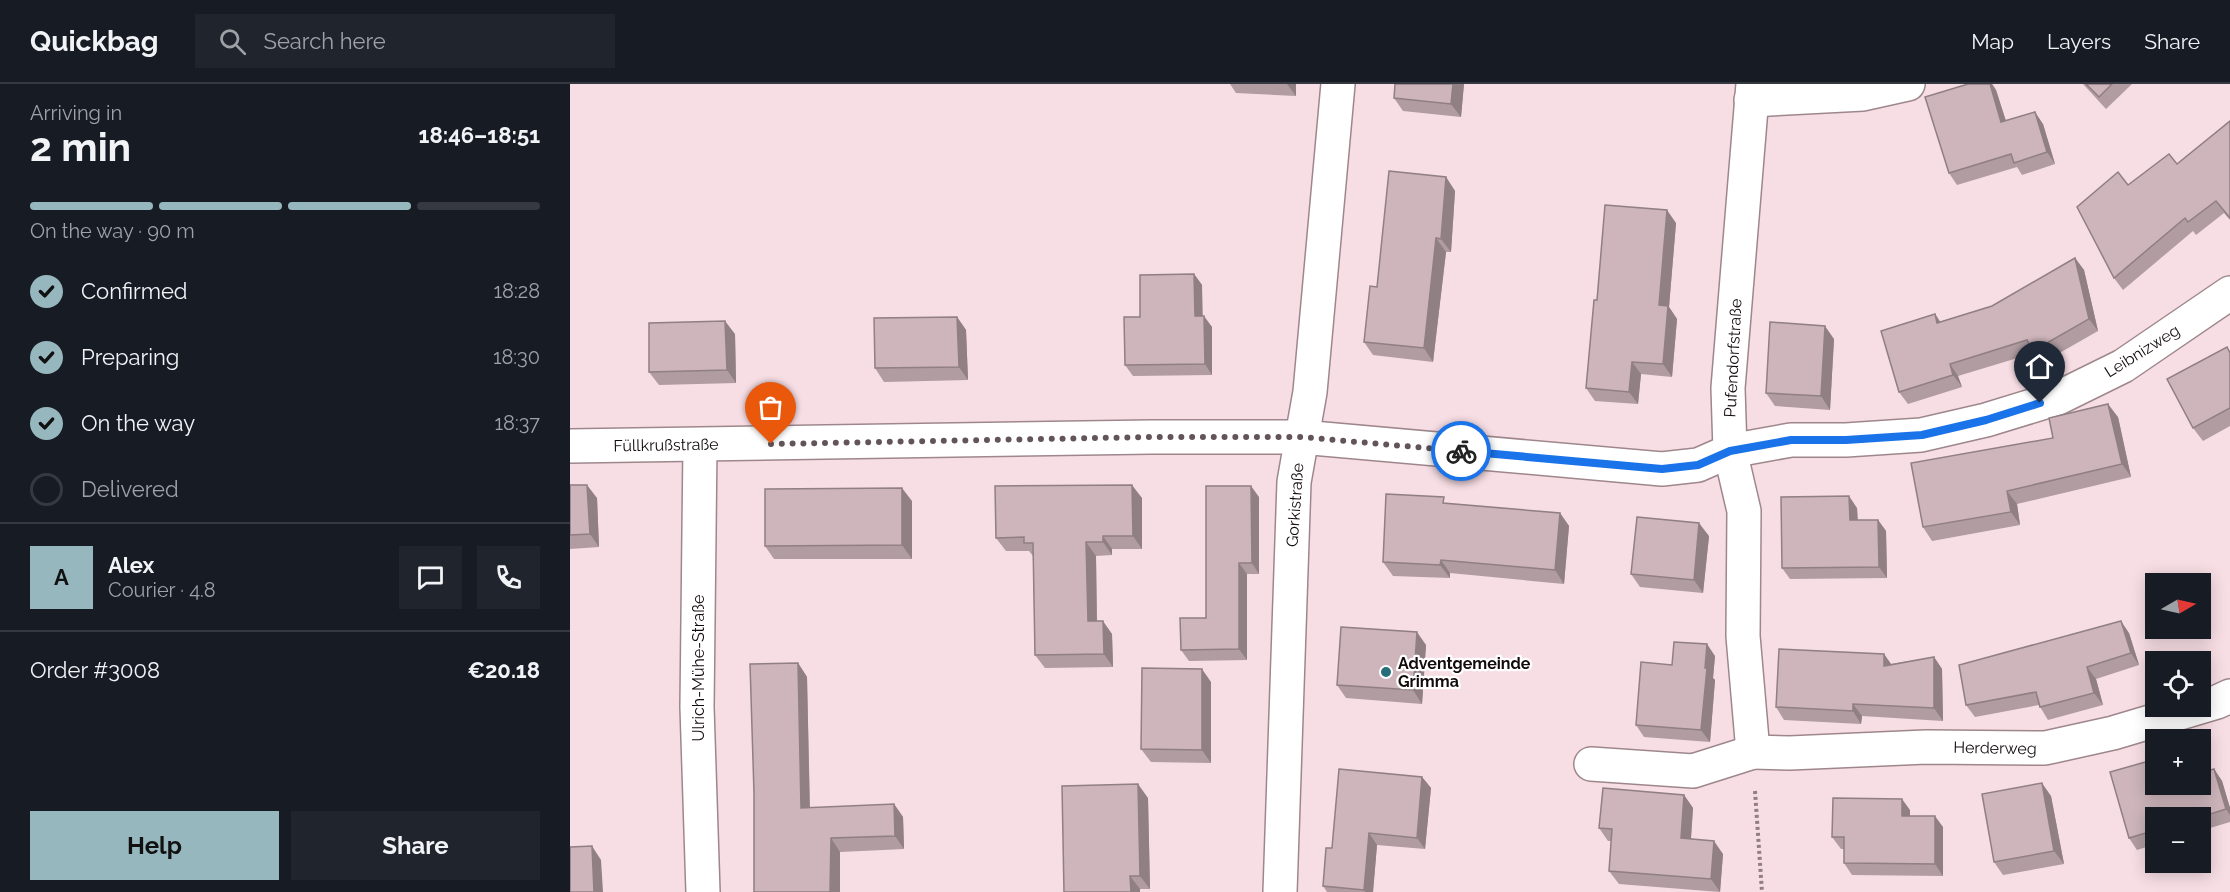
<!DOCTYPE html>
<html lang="en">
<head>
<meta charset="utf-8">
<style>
  body { margin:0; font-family:Raleway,sans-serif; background:#20242c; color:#f1f3f6; height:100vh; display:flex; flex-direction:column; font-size:22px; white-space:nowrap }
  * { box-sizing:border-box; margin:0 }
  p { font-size:20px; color:#9ea1a6 }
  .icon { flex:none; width:33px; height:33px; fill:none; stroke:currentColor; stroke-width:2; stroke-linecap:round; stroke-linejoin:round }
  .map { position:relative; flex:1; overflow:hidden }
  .side { display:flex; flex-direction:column; background:#171b24; width:570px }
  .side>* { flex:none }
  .needle { width:39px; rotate:81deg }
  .buttons { position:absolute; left:1575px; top:489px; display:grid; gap:12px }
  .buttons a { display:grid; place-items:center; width:66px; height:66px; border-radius:0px; background:#171b24; box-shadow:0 3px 15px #0003; font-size:30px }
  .pin { position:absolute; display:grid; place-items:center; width:51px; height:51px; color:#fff; margin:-62px -26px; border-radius:50% 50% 50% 0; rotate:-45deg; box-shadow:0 0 6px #0007 }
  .pin .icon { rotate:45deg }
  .courier { position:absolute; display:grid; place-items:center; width:60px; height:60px; margin:-30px; border:4px solid #1a73e8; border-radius:50%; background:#fff; color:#222; box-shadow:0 2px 8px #0007 }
  .head em { font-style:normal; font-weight:700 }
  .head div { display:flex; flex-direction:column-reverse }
  .head { display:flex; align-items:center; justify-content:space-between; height:102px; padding:0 30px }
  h1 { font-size:39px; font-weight:700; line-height:45px }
  .bar { display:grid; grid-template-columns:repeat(4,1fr); gap:9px 6px; align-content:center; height:72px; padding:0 30px }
  .bar i { height:8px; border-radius:4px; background:#363941 }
  .bar .active { background:#96b7be }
  .bar p { grid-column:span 4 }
  .line { display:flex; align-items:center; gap:15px; padding:0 30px; border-top:2px solid #363941 }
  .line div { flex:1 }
  .round { display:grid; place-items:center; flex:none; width:63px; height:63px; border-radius:0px; background:#20242c }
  ol { padding:0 30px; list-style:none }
  li { display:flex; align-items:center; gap:18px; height:66px }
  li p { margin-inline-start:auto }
  li .icon { padding:6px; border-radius:50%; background:#96b7be; color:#111; stroke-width:4 }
  li:last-child { color:#9ea1a6 }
  li i { width:33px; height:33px; border:3px solid #363941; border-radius:50% }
  .primary-button { display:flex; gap:12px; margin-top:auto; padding:12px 30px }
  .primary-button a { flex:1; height:69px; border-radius:0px; background:#96b7be; color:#111; font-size:24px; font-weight:700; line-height:69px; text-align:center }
  .primary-button a+a { background:#20242c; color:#f1f3f6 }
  header { display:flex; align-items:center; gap:36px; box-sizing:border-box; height:84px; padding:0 30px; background:#171b24; border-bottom:2px solid #363941 }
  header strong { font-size:28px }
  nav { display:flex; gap:33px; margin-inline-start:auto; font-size:21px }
  .search { width:420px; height:54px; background:#20242c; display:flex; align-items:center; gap:15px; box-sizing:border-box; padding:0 21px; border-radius:0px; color:#9ea1a6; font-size:22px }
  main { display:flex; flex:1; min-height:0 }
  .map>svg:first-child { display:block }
</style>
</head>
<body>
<header>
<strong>Quickbag</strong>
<div class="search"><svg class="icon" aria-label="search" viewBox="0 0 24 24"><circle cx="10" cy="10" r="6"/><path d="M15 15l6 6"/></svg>Search here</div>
<nav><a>Map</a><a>Layers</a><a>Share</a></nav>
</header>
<main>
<section class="side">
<div class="head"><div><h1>2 min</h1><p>Arriving in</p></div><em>18:46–18:51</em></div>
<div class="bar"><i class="active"></i><i class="active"></i><i class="active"></i><i></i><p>On the way · 90 m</p></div>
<ol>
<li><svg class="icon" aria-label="check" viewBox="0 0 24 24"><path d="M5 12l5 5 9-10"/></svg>Confirmed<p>18:28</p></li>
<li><svg class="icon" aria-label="check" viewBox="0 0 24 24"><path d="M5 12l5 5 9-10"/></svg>Preparing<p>18:30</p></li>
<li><svg class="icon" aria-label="check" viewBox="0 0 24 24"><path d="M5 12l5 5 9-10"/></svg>On the way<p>18:37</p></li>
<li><i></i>Delivered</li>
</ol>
<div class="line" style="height:108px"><b class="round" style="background:#96b7be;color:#111">A</b><div><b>Alex</b><p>Courier · 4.8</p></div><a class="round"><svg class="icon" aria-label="chat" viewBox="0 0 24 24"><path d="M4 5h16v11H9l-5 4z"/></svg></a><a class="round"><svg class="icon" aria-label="phone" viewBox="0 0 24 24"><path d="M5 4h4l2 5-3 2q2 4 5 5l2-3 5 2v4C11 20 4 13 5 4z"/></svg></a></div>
<div class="line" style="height:78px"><div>Order #3008</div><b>€20.18</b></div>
<div class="primary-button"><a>Help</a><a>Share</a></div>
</section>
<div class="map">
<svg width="1660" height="808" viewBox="0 0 1660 808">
  <rect width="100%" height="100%" fill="#f7dee4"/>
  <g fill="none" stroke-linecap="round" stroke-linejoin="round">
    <defs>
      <g id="minor">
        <path d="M1181,16L1293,10L1338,0"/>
        <path d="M1660,209L1553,282L1488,314L1416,336L1351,351L1276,356H1221L1160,367L1174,427L1173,552L1183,668L1220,669L1356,663L1475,664L1543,649L1647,618L1660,612"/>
        <path d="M130,361L127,623L133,808"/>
        <path d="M0,362L581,353H731L1092,385L1128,381L1160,367L1158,304L1183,0"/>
        <path d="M1021,680L1123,687L1183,668"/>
        <path d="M710,808L724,398L740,308L768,0"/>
      </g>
    </defs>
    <use href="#minor" stroke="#9e878c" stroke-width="36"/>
    <path stroke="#907f83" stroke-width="4" stroke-dasharray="3 3" stroke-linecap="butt" d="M1185,707L1192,808"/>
    <use href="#minor" stroke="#fff" stroke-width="33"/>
  </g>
  <g fill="#b09ca1">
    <path d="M660,0H726V12L666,9Z"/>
    <path d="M894,0L891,33L833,27L824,14Z"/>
    <path d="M1398,0H1422L1426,6L1436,37L1473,40L1485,80L1452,91L1447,83L1387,101L1379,89Z"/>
    <path d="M1513,0H1562L1536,25Z"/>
    <path d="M1660,37V136L1654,129L1626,151L1623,147L1553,206L1544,194L1558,101L1607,80Z"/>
    <path d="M876,93L885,107L881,168H876L863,278L803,271L794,258L807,203Z"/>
    <path d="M1106,139L1099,223L1107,235L1102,293L1071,290L1068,320L1025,317L1016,304L1027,216Z"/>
    <path d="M1505,174L1514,186L1528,247L1472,279L1464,269L1388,292L1392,303L1338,320L1329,308L1365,230L1370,238L1422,222Z"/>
    <path d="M624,190L632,201V232L642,243V291L563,292L555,281L570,233Z"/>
    <path d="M387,233L396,246L398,296L314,298L305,284Z"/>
    <path d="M165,250L166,299L89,301L79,288Z"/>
    <path d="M1264,255L1260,326L1205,322L1196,309Z"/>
    <path d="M1657,263L1660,268V342L1633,357L1623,344Z"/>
    <path d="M1548,333L1561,393L1447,420L1450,441L1362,457L1353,443L1483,354Z"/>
    <path d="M0,401L27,414L29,463L0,465Z"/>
    <path d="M689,413V490H677V576L619,577L611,566L636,534Z"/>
    <path d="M572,414V465H542V471L526,472L527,537L542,550L543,583L475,584L465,571L463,472L459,467H436L426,454Z"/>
    <path d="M342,417V475H204L195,462Z"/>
    <path d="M1287,424L1288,436H1308L1316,447L1317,494L1220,495L1212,484Z"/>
    <path d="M990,429L999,442L994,500L880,489V494L823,492L813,478Z"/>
    <path d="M1139,452L1133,509L1070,503L1061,490Z"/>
    <path d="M1559,549L1569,581L1526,595L1533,621L1478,636L1469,621L1405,633L1396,621Z"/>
    <path d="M856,561L852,620L776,614L767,601Z"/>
    <path d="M1314,570L1321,580L1364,573L1372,585L1373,637L1292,632L1291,640L1214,636L1206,623Z"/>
    <path d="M1145,572L1143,594L1145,596L1140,658L1074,653L1066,641L1102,581Z"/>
    <path d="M228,579L237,593L240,724L324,720L333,733L334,765L270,768L184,808Z"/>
    <path d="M641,598V679L581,678L571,665Z"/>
    <path d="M1644,685L1652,697L1660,724V738L1630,747V734H1586V760L1567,766L1559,754L1586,700H1630Z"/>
    <path d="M852,693L861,704L855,765L807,761L803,808H757L753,802L762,764Z"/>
    <path d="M1114,711L1123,724L1121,755L1153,770L1150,808L1049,800L1039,787L1042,757H1038L1029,744Z"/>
    <path d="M1481,712L1494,780L1433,791L1424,778Z"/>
    <path d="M578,714L580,805H570V808H494Z"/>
    <path d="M1340,726V732L1373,743V792L1282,791L1274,779V765H1271L1262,753Z"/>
  </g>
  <g fill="#907f83">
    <path d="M717,0H726V12Z"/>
    <path d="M883,0H894L891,33L881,20Z"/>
    <path d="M1420,0H1422L1426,6L1440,50L1431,38Z"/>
    <path d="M1465,28L1473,40L1485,80L1477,68Z"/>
    <path d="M876,93L885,107L881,168L871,155Z"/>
    <path d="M1097,126L1106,139L1099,223L1107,235L1102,293L1093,280L1089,221Z"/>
    <path d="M866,154L876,168L863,278L854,264Z"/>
    <path d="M1505,174L1514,186L1528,247L1519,235Z"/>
    <path d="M624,190L632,201L633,243L625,232Z"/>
    <path d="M1365,230L1373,242L1367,239Z"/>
    <path d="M634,232L642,243V291L635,280Z"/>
    <path d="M387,233L396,246L398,296L389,283Z"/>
    <path d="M155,237L165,250L166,299L157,286Z"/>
    <path d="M1255,242L1264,255L1260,326L1251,312Z"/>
    <path d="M1062,278L1071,290L1068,320L1059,308Z"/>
    <path d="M1380,280L1388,292L1392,303L1383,291Z"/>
    <path d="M1538,320L1548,333L1561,393L1552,380Z"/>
    <path d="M17,401L27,414L29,463L20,450Z"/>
    <path d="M562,401L572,414V465L563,452Z"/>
    <path d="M681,402L689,413V490L682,479Z"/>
    <path d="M332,404L342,417V475L332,461Z"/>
    <path d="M1437,407L1447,420L1450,441L1441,428Z"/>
    <path d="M1279,412L1287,424L1288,448L1280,436Z"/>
    <path d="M990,429L999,442L994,500L985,486Z"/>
    <path d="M1308,436L1316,447L1317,494L1309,483Z"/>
    <path d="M1129,439L1139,452L1133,509L1124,496Z"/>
    <path d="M533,452L542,465V471L533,458Z"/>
    <path d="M516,458L526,472L527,551L518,537Z"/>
    <path d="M871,476L880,489V494L870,481Z"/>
    <path d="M669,479L677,490V576L669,565Z"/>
    <path d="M533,537L542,550L543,583L534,570Z"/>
    <path d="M1551,537L1559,549L1569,581L1561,569Z"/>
    <path d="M847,548L856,561L852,620L843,606Z"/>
    <path d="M1137,560L1145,572L1143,594L1145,596L1140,658L1131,646Z"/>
    <path d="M1314,570L1323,583L1314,582Z"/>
    <path d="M1364,573L1372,585L1373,637L1364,624Z"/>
    <path d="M228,579L237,593L240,737L231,724Z"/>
    <path d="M1517,583L1526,595L1533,621L1524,609Z"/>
    <path d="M632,585L641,598V679L632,666Z"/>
    <path d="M1283,620L1292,632L1291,640L1283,627Z"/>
    <path d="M1644,685L1652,697L1660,724V731L1656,725Z"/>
    <path d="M852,693L861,704L855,765L847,754Z"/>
    <path d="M1472,699L1481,712L1494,780L1484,767Z"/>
    <path d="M568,700L578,714L580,805L570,792Z"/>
    <path d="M1114,711L1123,724L1120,767L1111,754Z"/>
    <path d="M1332,715L1340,726V744L1332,732Z"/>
    <path d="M324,720L333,733L334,765L325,752Z"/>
    <path d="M1365,732L1373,743V792L1365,780Z"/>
    <path d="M799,749L807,761L803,808H795L794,806Z"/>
    <path d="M261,754L270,768V808H260Z"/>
    <path d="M1144,757L1153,770L1150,808L1141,795Z"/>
    <path d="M22,762L31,776L33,808H24Z"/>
    <path d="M560,792L570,805V808H561Z"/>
  </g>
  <g fill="#cdb5bb" stroke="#907f83" stroke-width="1.5">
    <path d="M825,0H883L881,20L824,14Z"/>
    <path d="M1398,0H1420L1431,38L1465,28L1477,68L1444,79L1441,70L1379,89L1355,13Z"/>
    <path d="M1516,0H1542L1529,13Z"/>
    <path d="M1660,37V134L1646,117L1618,138L1615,134L1544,194L1507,123L1548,88L1558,101L1599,70L1607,80Z"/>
    <path d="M819,87L876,93L871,155L866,154L854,264L794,258L800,202L807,203Z"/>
    <path d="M1035,121L1097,126L1089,221L1098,222L1093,280L1062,278L1059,308L1016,304L1024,216H1027Z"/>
    <path d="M1505,174L1519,235L1463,267L1457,256L1380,280L1383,291L1329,308L1311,247L1365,230L1367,239L1422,222Z"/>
    <path d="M624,190L625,232H634L635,280L555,281L554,233H570V191Z"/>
    <path d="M387,233L389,283L305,284L304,234Z"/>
    <path d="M155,237L157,286L79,288V239Z"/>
    <path d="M1200,238L1255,242L1251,312L1196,309Z"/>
    <path d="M1657,263L1660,269V324L1623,344L1597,295Z"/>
    <path d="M1538,320L1552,380L1437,407L1441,428L1353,443L1341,379L1483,354L1479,334Z"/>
    <path d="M0,401H17L20,450L0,451Z"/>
    <path d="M562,401L563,452H533V458H516L518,537H533L534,570L465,571L463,459H454V453L426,454L425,402Z"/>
    <path d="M636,402H681L682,479H669V565L611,566L610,534H636Z"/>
    <path d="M332,404V461L195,462V405Z"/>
    <path d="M816,410L874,413L873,419L990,429L985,486L871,476L870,481L813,478Z"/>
    <path d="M1279,412L1280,436H1308L1309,483L1212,484L1211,413Z"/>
    <path d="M1067,433L1129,439L1124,496L1061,490Z"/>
    <path d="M1551,537L1561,569L1517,583L1524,609L1470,623L1466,608L1396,621L1389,581Z"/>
    <path d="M771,543L847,548L843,606L767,601Z"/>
    <path d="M1104,558L1137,560L1135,584H1137L1131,646L1066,641L1071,578L1102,581Z"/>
    <path d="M1209,565L1314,570V582L1364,573V624L1283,620V627L1206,623Z"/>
    <path d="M228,579L231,724L324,720L325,752L261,754L260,808H184V709L180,580Z"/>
    <path d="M572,584L632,585V666L571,665Z"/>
    <path d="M1586,675V700H1630V689L1644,685L1656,725L1628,734H1586V746L1559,754L1540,688Z"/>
    <path d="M769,685L852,693L847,754L799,749L794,806L753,802L756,764H762Z"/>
    <path d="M1472,699L1484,767L1424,778L1412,710Z"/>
    <path d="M568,700L570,792H560L561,808H494L492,702Z"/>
    <path d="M1033,704L1114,711L1111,754L1144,757L1141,795L1039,787L1042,745L1029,744Z"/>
    <path d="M1263,714L1332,715V732H1365V780L1274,779V753H1262Z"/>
    <path d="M22,762L24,808H0V763Z"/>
  </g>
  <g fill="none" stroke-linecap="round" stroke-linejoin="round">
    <path stroke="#625458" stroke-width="6" stroke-dasharray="0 10.8" d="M201,360L581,353H731L891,367"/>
    <path stroke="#1a73e8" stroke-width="8" d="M891,367L1092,385L1128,381L1160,367L1221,356H1276L1352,351L1416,336L1470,319"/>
  </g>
  <circle fill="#266e7a" stroke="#fff" stroke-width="2" cx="816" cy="588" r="6"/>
  <g text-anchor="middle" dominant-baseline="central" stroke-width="4.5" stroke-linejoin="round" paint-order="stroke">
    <g font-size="16" fill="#120a0c" stroke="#fff">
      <text transform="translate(1572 267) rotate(-32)">Leibnizweg</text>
      <text transform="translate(1163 274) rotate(-87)">Pufendorfstraße</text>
      <text transform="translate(96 361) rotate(-1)">Füllkrußstraße</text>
      <text transform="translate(725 421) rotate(-86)">Gorkistraße</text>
      <text transform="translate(128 584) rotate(-90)">Ulrich-Mühe-Straße</text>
      <text transform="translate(1425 664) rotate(1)">Herderweg</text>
    </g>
    <g font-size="16" font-weight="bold" fill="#120a0c" stroke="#fff" text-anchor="start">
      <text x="828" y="579">Adventgemeinde<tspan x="828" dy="18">Grimma</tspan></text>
    </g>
  </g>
</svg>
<div class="buttons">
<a><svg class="needle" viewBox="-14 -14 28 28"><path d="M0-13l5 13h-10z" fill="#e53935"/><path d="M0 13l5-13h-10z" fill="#9ea1a6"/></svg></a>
<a><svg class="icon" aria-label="locate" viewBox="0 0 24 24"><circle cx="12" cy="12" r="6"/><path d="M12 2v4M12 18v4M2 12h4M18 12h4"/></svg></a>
<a>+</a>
<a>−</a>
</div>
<div class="pin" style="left:201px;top:360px;background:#ea580c"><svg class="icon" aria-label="bag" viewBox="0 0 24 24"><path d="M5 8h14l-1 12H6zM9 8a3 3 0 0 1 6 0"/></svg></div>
<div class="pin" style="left:1470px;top:319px;background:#1f2937"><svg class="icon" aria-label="home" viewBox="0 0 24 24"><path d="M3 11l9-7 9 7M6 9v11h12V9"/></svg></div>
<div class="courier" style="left:891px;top:367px"><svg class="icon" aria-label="bike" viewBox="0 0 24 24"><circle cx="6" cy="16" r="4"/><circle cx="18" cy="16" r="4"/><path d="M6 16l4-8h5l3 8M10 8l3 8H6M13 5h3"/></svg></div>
</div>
</main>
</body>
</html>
